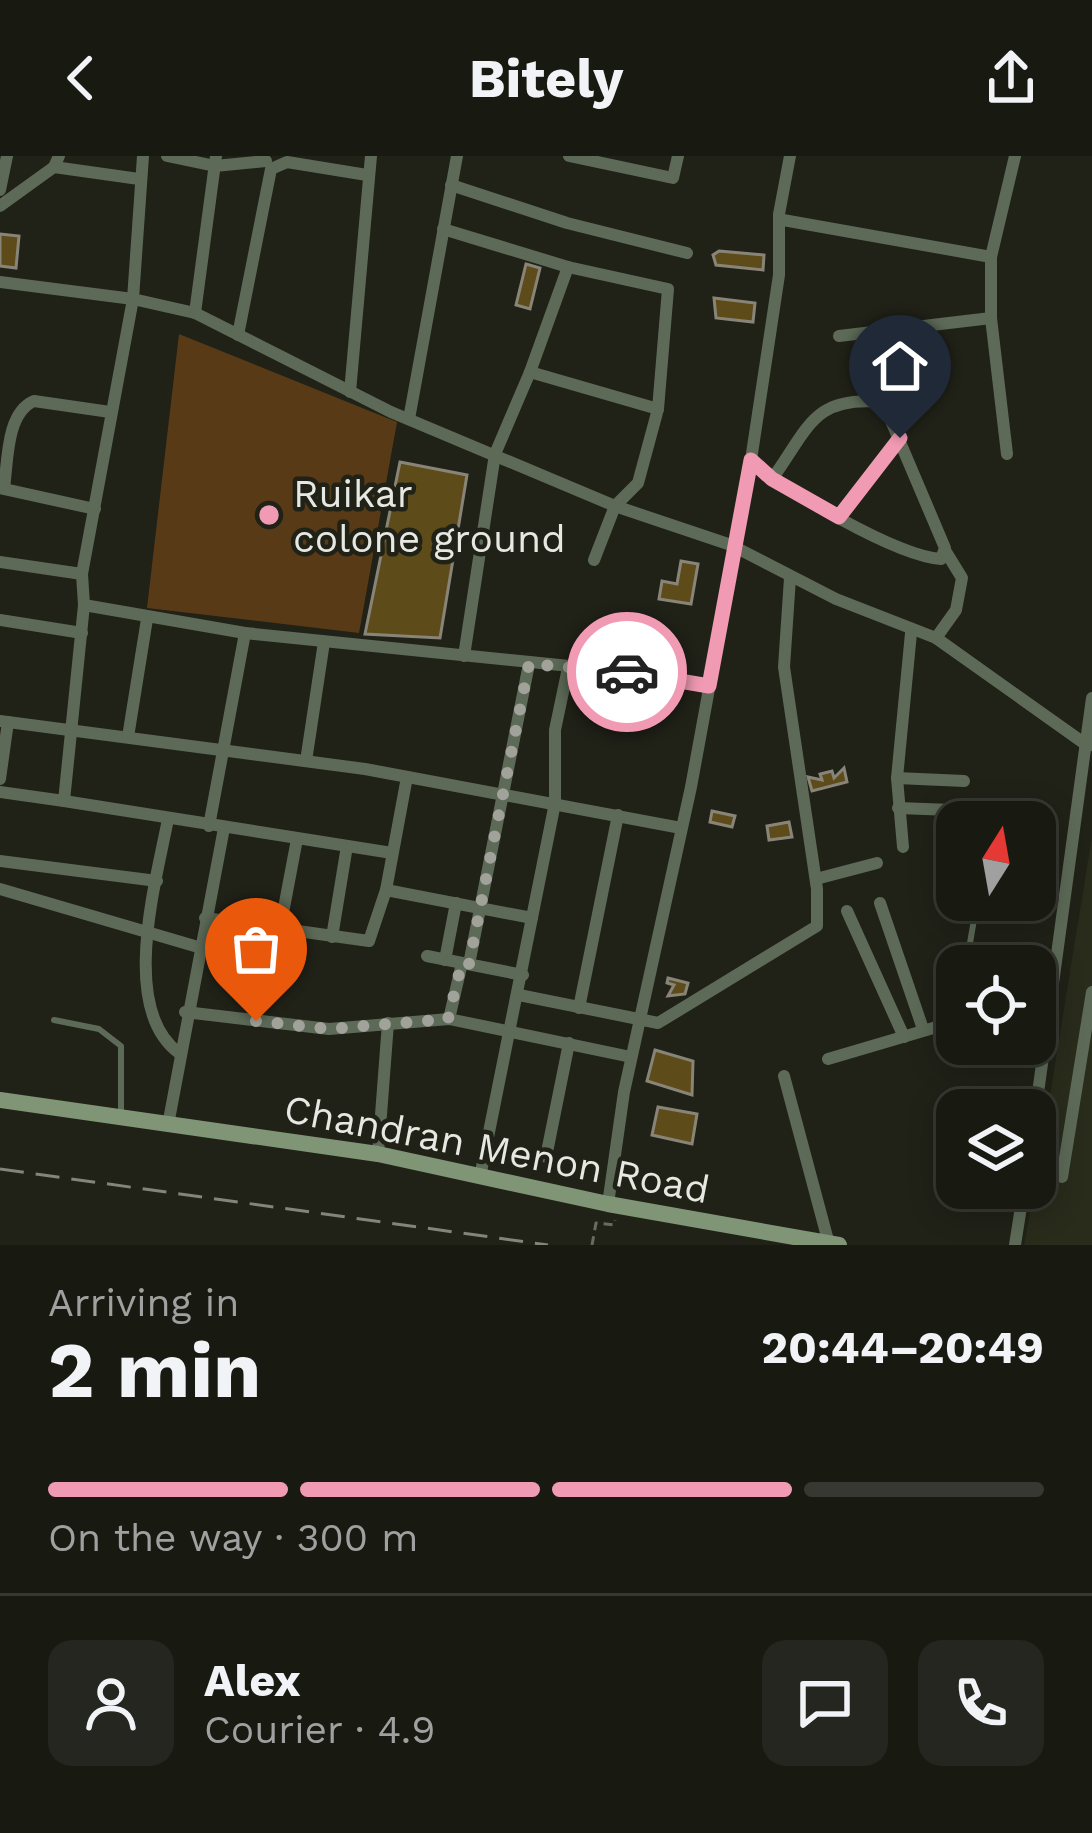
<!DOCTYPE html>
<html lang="en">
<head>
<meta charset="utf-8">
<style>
  body { margin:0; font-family:"Work Sans",sans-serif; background:#25261f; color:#f1f3f6; height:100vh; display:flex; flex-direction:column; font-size:45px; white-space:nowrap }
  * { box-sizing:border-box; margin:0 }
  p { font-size:39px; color:#9fa09f }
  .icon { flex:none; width:66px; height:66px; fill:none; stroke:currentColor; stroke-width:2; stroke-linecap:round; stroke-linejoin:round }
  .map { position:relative; height:1089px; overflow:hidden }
  .panel { display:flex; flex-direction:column; background:#181911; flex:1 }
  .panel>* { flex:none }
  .needle { width:78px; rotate:11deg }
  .tools { position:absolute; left:936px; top:645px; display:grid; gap:24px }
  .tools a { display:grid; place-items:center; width:120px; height:120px; border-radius:24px; background:#181911; box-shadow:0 6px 30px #0003,0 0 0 3px #363831; font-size:60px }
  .pin { position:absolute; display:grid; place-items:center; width:102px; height:102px; color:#fff; margin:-123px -51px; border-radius:50% 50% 50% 0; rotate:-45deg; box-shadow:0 0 12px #0007 }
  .pin .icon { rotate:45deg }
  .courier { position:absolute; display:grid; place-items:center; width:120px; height:120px; margin:-60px; border:9px solid #f19ab3; border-radius:50%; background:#fff; color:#222; box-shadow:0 3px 15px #0007 }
  .headline em { font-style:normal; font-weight:700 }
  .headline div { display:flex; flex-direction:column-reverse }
  .headline { display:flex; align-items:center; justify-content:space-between; height:204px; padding:0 48px }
  h1 { font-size:78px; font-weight:700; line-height:90px }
  .bar { display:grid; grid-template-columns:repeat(4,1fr); gap:18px 12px; align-content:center; height:144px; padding:0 48px }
  .bar i { height:15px; border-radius:9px; background:#363831 }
  .bar .on { background:#f19ab3 }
  .bar p { grid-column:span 4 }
  .line { display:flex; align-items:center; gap:30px; padding:0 48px; border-top:3px solid #363831 }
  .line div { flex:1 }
  .round { display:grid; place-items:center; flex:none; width:126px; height:126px; border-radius:24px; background:#25261f }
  header { display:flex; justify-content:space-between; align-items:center; height:156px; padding:0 48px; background:#181911; font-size:54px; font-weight:700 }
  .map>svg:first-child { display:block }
</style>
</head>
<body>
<header><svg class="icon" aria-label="back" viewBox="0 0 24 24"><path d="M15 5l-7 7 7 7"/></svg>Bitely<svg class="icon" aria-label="share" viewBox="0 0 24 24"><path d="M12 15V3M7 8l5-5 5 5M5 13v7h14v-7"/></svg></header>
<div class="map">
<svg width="1092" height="1089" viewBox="0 0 1092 1089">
  <rect width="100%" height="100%" fill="#202117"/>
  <path fill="#292b1b" d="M1092,680V1089H1024L1035,1032Z"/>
  <path fill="#593a16" d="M179,178L397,266L359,477L147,452Z"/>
  <g fill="#5d4c1a" stroke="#888478" stroke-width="3">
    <path d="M0,78L19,80L16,112L0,110Z"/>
    <path d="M719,95L764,99L763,114L716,109L713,99Z"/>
    <path d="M526,108L540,112L530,153L516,149Z"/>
    <path d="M714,142L755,147L753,166L716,162Z"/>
    <path d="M400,306L467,319L440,482L365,478Z"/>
    <path d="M681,405L698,408L691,448L659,443L662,425L677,428Z"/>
    <path d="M844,612L847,626L812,635L808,621L822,624L820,618L832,615L834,622Z"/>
    <path d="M712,655L735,660L732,671L710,666Z"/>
    <path d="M789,666L792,681L769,684L767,670Z"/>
    <path d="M668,822L688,827L685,838L668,840L674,829L667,827Z"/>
    <path d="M655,894L693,905L692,939L647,925Z"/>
    <path d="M658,951L697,958L692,988L652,979Z"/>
  </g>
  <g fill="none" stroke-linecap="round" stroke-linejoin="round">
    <path stroke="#696a61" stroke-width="3" stroke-dasharray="9 6" stroke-linecap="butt" d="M592,1089L596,1067L614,1069L615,1064"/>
    <g stroke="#5d6a57" stroke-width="6">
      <path d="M966,810L976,752"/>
      <path d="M54,864L99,873L121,890V956"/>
    </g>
    <g stroke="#5d6a57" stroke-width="12">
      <path d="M59,0L54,11L139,23"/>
      <path d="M143,0L133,143L82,418L84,449L245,477L629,516L709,530"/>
      <path d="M167,0L215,10L266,5"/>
      <path d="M569,0L673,22L678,0"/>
      <path d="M451,29L567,67L687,97"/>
      <path d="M0,34L7,0"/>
      <path d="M0,50L54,11"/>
      <path d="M783,64L991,101L1015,0"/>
      <path d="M443,73L568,111L530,216"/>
      <path d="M991,101V162L1007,298"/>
      <path d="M568,111L668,133L658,253"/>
      <path d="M0,126L133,143L195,157L391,256L615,350L731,389L836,443L936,482L1088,590"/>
      <path d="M195,157L216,0"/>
      <path d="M880,174L903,193L909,209L883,246"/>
      <path d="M238,179L271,13L287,6L367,19"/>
      <path d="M839,180L991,162"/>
      <path d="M350,236L371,0"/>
      <path d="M409,263L457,0"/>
      <path d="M751,304C785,335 897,400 941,403L945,392L883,246"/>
      <path d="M772,323C809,272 813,239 883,246"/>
      <path d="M0,332L95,353"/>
      <path d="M4,332C8,305 6,257 34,245L110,256"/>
      <path d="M839,361L900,282"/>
      <path d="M0,406L82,418"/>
      <path d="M0,464L82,477"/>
      <path d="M936,482L956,454L962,422L946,396"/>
      <path d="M464,500L495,298L530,216L658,253L638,327L615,350L594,404"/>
      <path d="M0,565L365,613L681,672"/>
      <path d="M128,581L147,463"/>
      <path d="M306,605L324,486"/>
      <path d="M897,622L964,625"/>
      <path d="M0,623L8,566"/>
      <path d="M0,636L64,645L84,449"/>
      <path d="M64,645L392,697"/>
      <path d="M898,652L952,654"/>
      <path d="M168,663C156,726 119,853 179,897"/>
      <path d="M209,670L245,477"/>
      <path d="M903,691L897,622L911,477"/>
      <path d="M0,705L157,725"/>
      <path d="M816,723L877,707"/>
      <path d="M0,733L198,791"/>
      <path d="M386,734L532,762"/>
      <path d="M880,747L923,873"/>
      <path d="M847,755L904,881"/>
      <path d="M205,762L369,785L386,734L407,621"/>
      <path d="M280,773L297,683"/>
      <path d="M332,781L347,690"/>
      <path d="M427,800L523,819"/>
      <path d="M445,804L456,747"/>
      <path d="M469,808L529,508"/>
      <path d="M519,839L658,867L817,770V733L784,511L790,422"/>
      <path d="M579,852L618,659"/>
      <path d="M185,856L329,873L449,863L631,901"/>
      <path d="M449,863L462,807"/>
      <path d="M828,903L957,865"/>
      <path d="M784,920L829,1088"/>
      <path d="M1035,959L1092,542"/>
      <path d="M168,969L224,672"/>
      <path d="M378,998L388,867"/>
      <path d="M546,1001L569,887"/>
      <path d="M481,1016L555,647V574L568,512"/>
      <path d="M1062,1021L1092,836"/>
      <path d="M608,1048L624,936L691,631L751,304L779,119V58L790,0"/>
      <path d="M1015,1089L1024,1032"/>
    </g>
    <path stroke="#809476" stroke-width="16" d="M0,944L378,998L608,1048L839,1089"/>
    <path stroke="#83847b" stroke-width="3" stroke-dasharray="24 12" stroke-linecap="butt" d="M0,1013L548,1089"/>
  </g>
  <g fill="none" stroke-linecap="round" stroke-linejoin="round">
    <path stroke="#a1a29a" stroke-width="12" stroke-dasharray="0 21.6" d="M256,865L329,873L448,863L462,806L469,808L529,508L627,516"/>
    <path stroke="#f19ab3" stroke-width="15" d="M627,516L709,530L751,304L772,323L839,361L900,282"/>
  </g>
  <circle fill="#f19ab3" stroke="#202117" stroke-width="4.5" cx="269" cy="359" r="12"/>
  <g text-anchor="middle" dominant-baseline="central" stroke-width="9" stroke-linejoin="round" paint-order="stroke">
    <g font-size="39" fill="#e7e8e1" stroke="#202117" text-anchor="start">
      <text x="293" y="337">Ruikar<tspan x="293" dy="45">colone ground</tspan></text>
    </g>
    <g font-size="39" fill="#e7e8e1" stroke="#202117">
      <text transform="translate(497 993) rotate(11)">Chandran Menon Road</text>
    </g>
  </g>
</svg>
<div class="tools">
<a><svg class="needle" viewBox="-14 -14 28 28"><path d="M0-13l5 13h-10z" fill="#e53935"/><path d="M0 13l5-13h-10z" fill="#9fa09f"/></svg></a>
<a><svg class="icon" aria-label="locate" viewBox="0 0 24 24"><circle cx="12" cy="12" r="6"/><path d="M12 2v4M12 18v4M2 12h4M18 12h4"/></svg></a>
<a><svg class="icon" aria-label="layers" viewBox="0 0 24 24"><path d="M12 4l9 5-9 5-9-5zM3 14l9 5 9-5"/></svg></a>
</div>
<div class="pin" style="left:256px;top:865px;background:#ea580c"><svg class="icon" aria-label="bag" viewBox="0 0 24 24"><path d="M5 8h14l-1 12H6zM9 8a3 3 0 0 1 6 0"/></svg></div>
<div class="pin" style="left:900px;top:282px;background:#1f2937"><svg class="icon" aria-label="home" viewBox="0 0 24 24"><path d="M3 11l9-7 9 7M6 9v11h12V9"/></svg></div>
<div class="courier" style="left:627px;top:516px"><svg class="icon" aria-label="car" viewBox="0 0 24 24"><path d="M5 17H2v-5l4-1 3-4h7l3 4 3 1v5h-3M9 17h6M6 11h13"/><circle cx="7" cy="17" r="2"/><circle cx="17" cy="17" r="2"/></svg></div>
</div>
<section class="panel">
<div class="headline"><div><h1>2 min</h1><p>Arriving in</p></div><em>20:44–20:49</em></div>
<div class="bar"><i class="on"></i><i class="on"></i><i class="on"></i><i></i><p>On the way · 300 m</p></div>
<div class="line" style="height:216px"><a class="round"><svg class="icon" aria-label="person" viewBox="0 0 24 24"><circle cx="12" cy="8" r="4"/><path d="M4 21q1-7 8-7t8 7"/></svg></a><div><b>Alex</b><p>Courier · 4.9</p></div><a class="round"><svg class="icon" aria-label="chat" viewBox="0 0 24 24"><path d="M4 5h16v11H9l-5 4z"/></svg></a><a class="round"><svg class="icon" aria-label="phone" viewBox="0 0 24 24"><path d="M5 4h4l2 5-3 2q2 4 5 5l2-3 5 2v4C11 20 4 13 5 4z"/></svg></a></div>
</section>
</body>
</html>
